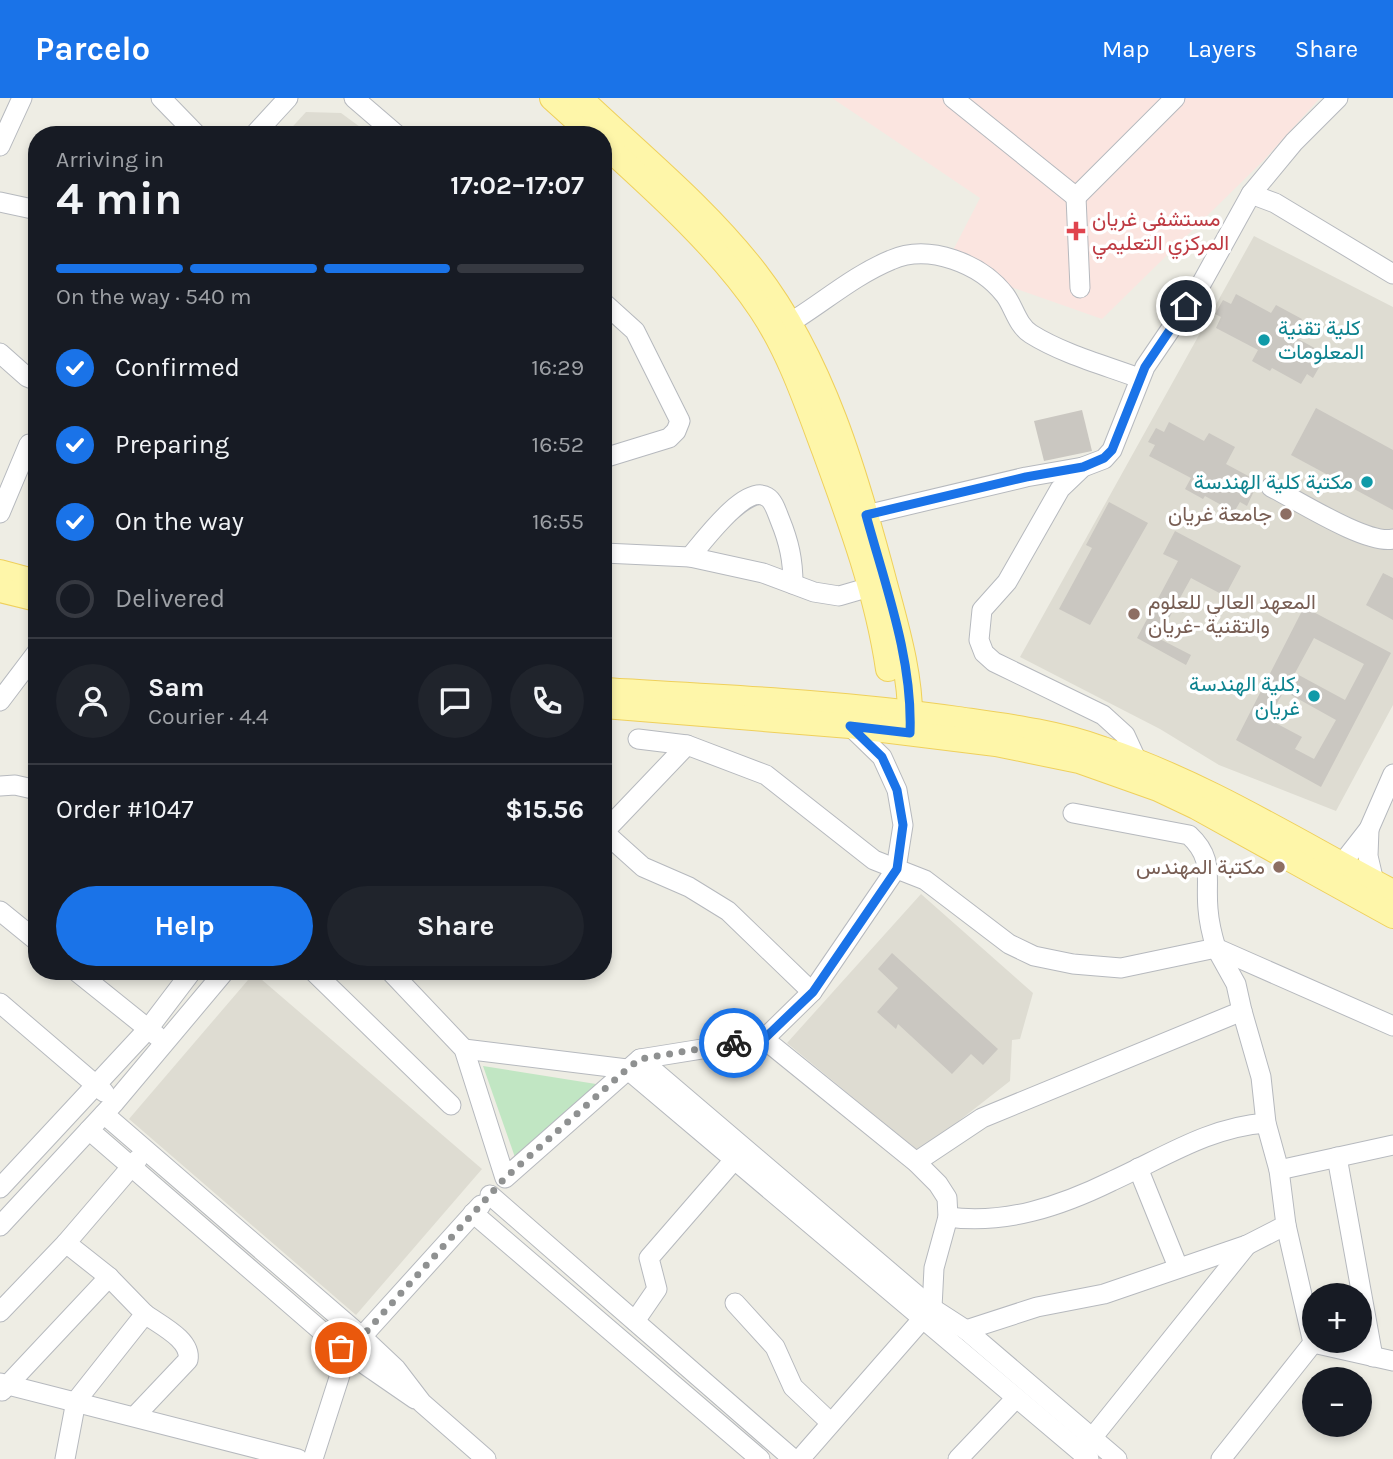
<!DOCTYPE html>
<html lang="en">
<head>
<meta charset="utf-8">
<style>
  body { margin:0; font-family:Karla,Vazirmatn,sans-serif; background:#20242c; color:#f1f3f6; height:100vh; display:flex; flex-direction:column; font-size:26px; white-space:nowrap }
  * { box-sizing:border-box; margin:0 }
  p { font-size:23px; color:#9ea1a6 }
  .icon { flex:none; width:38px; height:38px; fill:none; stroke:currentColor; stroke-width:2; stroke-linecap:round; stroke-linejoin:round }
  .map { position:relative; flex:1; overflow:hidden }
  .drawer { position:absolute; left:28px; top:28px; width:584px; height:854px; display:flex; flex-direction:column; background:#171b24; border-radius:28px; box-shadow:0 4px 10px #0003 }
  .drawer>* { flex:none }
  .fabs { position:absolute; left:1302px; top:1185px; display:grid; gap:14px }
  .fabs a { display:grid; place-items:center; width:70px; height:70px; border-radius:50%; background:#171b24; box-shadow:0 4px 10px #0003; font-size:35px }
  .pin { position:absolute; display:grid; place-items:center; width:60px; height:60px; color:#fff; margin:-30px; border:4px solid #fff; border-radius:50%; box-shadow:0 2px 7px #0007 }
  .courier { position:absolute; display:grid; place-items:center; width:70px; height:70px; margin:-35px; border:5px solid #1a73e8; border-radius:50%; background:#fff; color:#222; box-shadow:0 2px 9px #0007 }
  .overview em { font-style:normal; font-weight:700 }
  .overview div { display:flex; flex-direction:column-reverse }
  .overview { display:flex; align-items:center; justify-content:space-between; height:119px; padding:0 28px }
  h1 { font-size:46px; font-weight:700; line-height:52px }
  .bar { display:grid; grid-template-columns:repeat(4,1fr); gap:10px 7px; align-content:center; height:84px; padding:0 28px }
  .bar i { height:9px; border-radius:5px; background:#363941 }
  .bar .on { background:#1a73e8 }
  .bar p { grid-column:span 4 }
  .line { display:flex; align-items:center; gap:18px; padding:0 28px; border-top:2px solid #363941 }
  .line div { flex:1 }
  .round { display:grid; place-items:center; flex:none; width:74px; height:74px; border-radius:37px; background:#20242c }
  ol { padding:0 28px; list-style:none }
  li { display:flex; align-items:center; gap:21px; height:77px }
  li p { margin-inline-start:auto }
  li .icon { padding:7px; border-radius:50%; background:#1a73e8; color:#fff; stroke-width:4 }
  li:last-child { color:#9ea1a6 }
  li i { width:38px; height:38px; border:4px solid #363941; border-radius:50% }
  .cta { display:flex; gap:14px; margin-top:auto; padding:14px 28px }
  .cta a { flex:1; height:80px; border-radius:42px; background:#1a73e8; color:#fff; font-size:28px; font-weight:700; line-height:80px; text-align:center }
  .cta a+a { background:#20242c; color:#f1f3f6 }
  header { display:flex; align-items:center; gap:42px; box-sizing:border-box; height:98px; padding:0 35px; background:#1a73e8; color:#fff }
  header strong { font-size:33px }
  nav { display:flex; gap:38px; margin-inline-start:auto; font-size:24px }
  .map>svg:first-child { display:block }
</style>
</head>
<body>
<header>
<strong>Parcelo</strong>
<nav><a>Map</a><a>Layers</a><a>Share</a></nav>
</header>
<div class="map">
<svg width="1393" height="1361" viewBox="0 0 1393 1361">
  <rect width="100%" height="100%" fill="#eeede4"/>
  <g fill="#dedcd2">
    <path d="M306,14L341,15L371,37H285Z"/>
    <path d="M1254,138L1393,209V607L1336,713L1219,667L1160,631L1020,559Z"/>
    <path d="M921,796L1033,895L1020,941L1012,942L1010,983L919,1054L787,945Z"/>
    <path d="M254,875L482,1071L356,1217L129,1021Z"/>
  </g>
  <path fill="#fbe5e0" d="M832,0H1320L1263,63L1102,221L946,166L980,100Z"/>
  <path fill="#c1e6c3" d="M483,968L596,986L517,1065Z"/>
  <g fill="#cac7c1" fill-rule="evenodd">
    <path d="M1236,196L1271,215L1276,207L1302,221L1293,238L1318,252L1313,261L1321,266L1313,280L1307,276L1301,286L1272,270L1270,273L1252,263L1258,252L1216,230L1221,219L1215,216L1223,202L1231,206Z"/>
    <path d="M1316,310L1393,352V412L1291,357Z"/>
    <path d="M1082,312L1092,353L1044,363L1034,323Z"/>
    <path d="M1169,324L1204,343L1209,335L1235,349L1226,366L1252,380L1247,389L1254,393L1247,408L1240,404L1234,414L1205,398L1203,401L1185,391L1191,380L1149,358L1155,347L1148,344L1156,330L1164,334Z"/>
    <path d="M1109,404L1148,425L1090,527L1059,511L1092,450L1086,447Z"/>
    <path d="M1175,433L1241,468L1225,498L1191,480L1158,540L1191,557L1186,567L1137,540L1178,463L1163,456Z"/>
    <path d="M1383,475L1393,480V522L1366,507Z"/>
    <path d="M1304,509L1391,555L1321,689L1236,642ZM1314,540L1364,566L1345,602L1295,575ZM1284,593L1336,622L1314,661L1295,651L1302,639L1268,621Z"/>
    <path d="M892,855L998,951L983,967L971,956L952,976L898,926L896,931L877,914L898,890L878,871Z"/>
  </g>
  <g fill="none" stroke-linecap="round" stroke-linejoin="round">
    <defs>
      <g id="minor">
        <path d="M161,0L197,37"/>
        <path d="M354,0L397,37"/>
        <path d="M953,0L1076,99L1175,0"/>
        <path d="M254,37L288,0"/>
        <path d="M0,48L22,0"/>
        <path d="M1251,96L1275,105L1393,176"/>
        <path d="M1076,99L1080,190"/>
        <path d="M0,104L37,112"/>
        <path d="M604,205L635,233L680,323L676,333L669,340L604,360"/>
        <path d="M778,232C817,210 850,179 891,162C929,145 981,166 1005,197C1014,209 1017,227 1031,236C1063,256 1104,267 1139,280"/>
        <path d="M0,255L27,279L37,283"/>
        <path d="M1271,389C1297,402 1367,447 1393,441"/>
        <path d="M0,415L29,346"/>
        <path d="M866,417L1026,379L1083,369"/>
        <path d="M604,455L690,459L763,475L814,494L839,498L870,489"/>
        <path d="M690,459C702,445 746,385 767,399C774,403 777,415 780,422C789,444 793,462 793,486"/>
        <path d="M0,603L37,554"/>
        <path d="M638,641L687,647L766,677L874,762L925,782L1009,846L1034,858L1073,866L1121,870L1216,850C1212,837 1209,824 1208,811C1205,779 1215,761 1189,737L1073,715"/>
        <path d="M1137,663L1125,637L1103,617L994,564L984,555L979,542L982,512L1007,484L1060,391L1083,369L1104,361L1112,352L1145,269L1200,188L1251,96L1294,44L1338,0"/>
        <path d="M0,688L15,687L37,692"/>
        <path d="M1369,731L1368,758L1374,784"/>
        <path d="M604,734L643,769L689,789L728,813L812,894"/>
        <path d="M604,734L687,647"/>
        <path d="M1333,777L1369,731L1393,676"/>
        <path d="M0,813L37,843"/>
        <path d="M1216,850L1393,928"/>
        <path d="M76,873L157,938"/>
        <path d="M313,873L451,1007"/>
        <path d="M390,873L464,951L505,1080L640,961L764,941L916,1064L938,1086L947,1100L948,1119L934,1170L932,1210L800,1361"/>
        <path d="M0,905L104,994"/>
        <path d="M764,941L812,894L896,771L903,727L897,692L882,659L850,628"/>
        <path d="M464,951L627,971L1089,1361"/>
        <path d="M640,961L932,1210L966,1232L1117,1361"/>
        <path d="M104,1016L361,1238L396,1271L422,1305L486,1361"/>
        <path d="M89,1032L341,1250L415,1301"/>
        <path d="M1337,1059L1373,1259"/>
        <path d="M916,1064L982,1020L1242,913L1236,886L1216,850"/>
        <path d="M1138,1070L1178,1169"/>
        <path d="M1279,1072L1393,1047"/>
        <path d="M0,1090L148,931L192,873"/>
        <path d="M490,1097L793,1361"/>
        <path d="M473,1115L760,1361"/>
        <path d="M948,1119C1005,1127 1061,1108 1112,1083C1163,1060 1209,1029 1266,1025"/>
        <path d="M0,1128L115,1004L225,873"/>
        <path d="M66,1145L138,1061"/>
        <path d="M735,1205L775,1249L793,1289L831,1325"/>
        <path d="M0,1214L66,1145L109,1179L145,1216L76,1303L65,1361"/>
        <path d="M635,1223L657,1191L649,1160L734,1062"/>
        <path d="M966,1232L1037,1209L1104,1196L1247,1147L1286,1127L1279,1072L1266,1025L1261,979L1242,913"/>
        <path d="M1313,1245L1393,1263"/>
        <path d="M0,1285L298,1361"/>
        <path d="M2,1293L109,1179"/>
        <path d="M135,1318L188,1262C192,1242 160,1227 145,1216"/>
        <path d="M1092,1340L1247,1147"/>
        <path d="M313,1361L347,1255L481,1107"/>
        <path d="M958,1361L1016,1300"/>
        <path d="M1221,1361L1313,1245L1286,1127"/>
      </g>
      <g id="major">
        <path d="M552,0L593,37"/>
        <path d="M580,0C640,57 706,110 756,175C823,262 856,377 884,482C896,527 912,579 910,627"/>
        <path d="M604,46C657,94 721,152 761,212C789,254 806,304 824,352C850,423 877,496 888,571"/>
        <path d="M0,474L37,484"/>
        <path d="M0,492L37,501"/>
        <path d="M604,592C722,599 840,604 958,621C1007,628 1056,634 1103,651C1205,685 1298,744 1393,794"/>
        <path d="M604,608L850,628L996,646L1079,663L1158,691L1196,709L1393,818"/>
      </g>
    </defs>
    <use href="#minor" stroke="#b6b9be" stroke-width="21"/>
    <use href="#major" stroke="#efd05c" stroke-width="26"/>
    <use href="#minor" stroke="#fff" stroke-width="19"/>
    <use href="#major" stroke="#fef6a9" stroke-width="24"/>
  </g>
  <g fill="none" stroke-linecap="round" stroke-linejoin="round">
    <path stroke="#8f9191" stroke-width="7" stroke-dasharray="0 12.6" d="M341,1250L347,1255L505,1080L627,971L640,961L734,945"/>
    <path stroke="#1a73e8" stroke-width="9" d="M734,945L764,941L813,894L897,771L903,727L897,692L882,659L850,628L910,635C913,561 885,487 866,417L1026,379L1083,369L1104,360L1112,352L1145,269L1186,208"/>
  </g>
  <path fill="#e0444e" stroke="#fff" stroke-width="2.5" d="M1072.5 122.5h7v7h7v7h-7v7h-7v-7h-7v-7h7z"/>
  <g fill="#0f9aa8" stroke="#fff" stroke-width="2.5">
    <circle cx="1264" cy="242" r="7"/>
    <circle cx="1367" cy="384" r="7"/>
    <circle cx="1314" cy="598" r="7"/>
  </g>
  <g fill="#8d6e63" stroke="#fff" stroke-width="2.5">
    <circle cx="1286" cy="416" r="7"/>
    <circle cx="1134" cy="516" r="7"/>
    <circle cx="1279" cy="769" r="7"/>
  </g>
  <g text-anchor="middle" dominant-baseline="central" stroke-width="7" stroke-linejoin="round" paint-order="stroke">
    <g font-size="21" fill="#be3a42" stroke="#fff" text-anchor="start">
      <text x="1092" y="121">مستشفى غريان<tspan x="1092" dy="24">المركزي التعليمي</tspan></text>
    </g>
    <g font-size="21" fill="#0d838f" stroke="#fff" text-anchor="end">
      <text x="1278" y="230" text-anchor="start">كلية تقنية<tspan x="1278" dy="24">المعلومات</tspan></text>
      <text x="1353" y="384">مكتبة كلية الهندسة</text>
      <text x="1300" y="586">كلية الهندسة,<tspan x="1300" dy="24">غريان</tspan></text>
    </g>
    <g font-size="21" fill="#785e54" stroke="#fff" text-anchor="end">
      <text x="1272" y="416">جامعة غريان</text>
      <text x="1148" y="504" text-anchor="start">المعهد العالي للعلوم<tspan x="1148" dy="24">والتقنية -غريان</tspan></text>
      <text x="1265" y="769">مكتبة المهندس</text>
    </g>
  </g>
</svg>
<div class="fabs">
<a>+</a>
<a>−</a>
</div>
<div class="pin" style="left:341px;top:1250px;background:#ea580c"><svg class="icon" aria-label="bag" viewBox="0 0 24 24"><path d="M5 8h14l-1 12H6zM9 8a3 3 0 0 1 6 0"/></svg></div>
<div class="pin" style="left:1186px;top:208px;background:#1f2937"><svg class="icon" aria-label="home" viewBox="0 0 24 24"><path d="M3 11l9-7 9 7M6 9v11h12V9"/></svg></div>
<div class="courier" style="left:734px;top:945px"><svg class="icon" aria-label="bike" viewBox="0 0 24 24"><circle cx="6" cy="16" r="4"/><circle cx="18" cy="16" r="4"/><path d="M6 16l4-8h5l3 8M10 8l3 8H6M13 5h3"/></svg></div>
<section class="drawer">
<div class="overview"><div><h1>4 min</h1><p>Arriving in</p></div><em>17:02–17:07</em></div>
<div class="bar"><i class="on"></i><i class="on"></i><i class="on"></i><i></i><p>On the way · 540 m</p></div>
<ol>
<li><svg class="icon" aria-label="check" viewBox="0 0 24 24"><path d="M5 12l5 5 9-10"/></svg>Confirmed<p>16:29</p></li>
<li><svg class="icon" aria-label="check" viewBox="0 0 24 24"><path d="M5 12l5 5 9-10"/></svg>Preparing<p>16:52</p></li>
<li><svg class="icon" aria-label="check" viewBox="0 0 24 24"><path d="M5 12l5 5 9-10"/></svg>On the way<p>16:55</p></li>
<li><i></i>Delivered</li>
</ol>
<div class="line" style="height:126px"><a class="round"><svg class="icon" aria-label="person" viewBox="0 0 24 24"><circle cx="12" cy="8" r="4"/><path d="M4 21q1-7 8-7t8 7"/></svg></a><div><b>Sam</b><p>Courier · 4.4</p></div><a class="round"><svg class="icon" aria-label="chat" viewBox="0 0 24 24"><path d="M4 5h16v11H9l-5 4z"/></svg></a><a class="round"><svg class="icon" aria-label="phone" viewBox="0 0 24 24"><path d="M5 4h4l2 5-3 2q2 4 5 5l2-3 5 2v4C11 20 4 13 5 4z"/></svg></a></div>
<div class="line" style="height:91px"><div>Order #1047</div><b>$15.56</b></div>
<div class="cta"><a>Help</a><a>Share</a></div>
</section>
</div>
</body>
</html>
